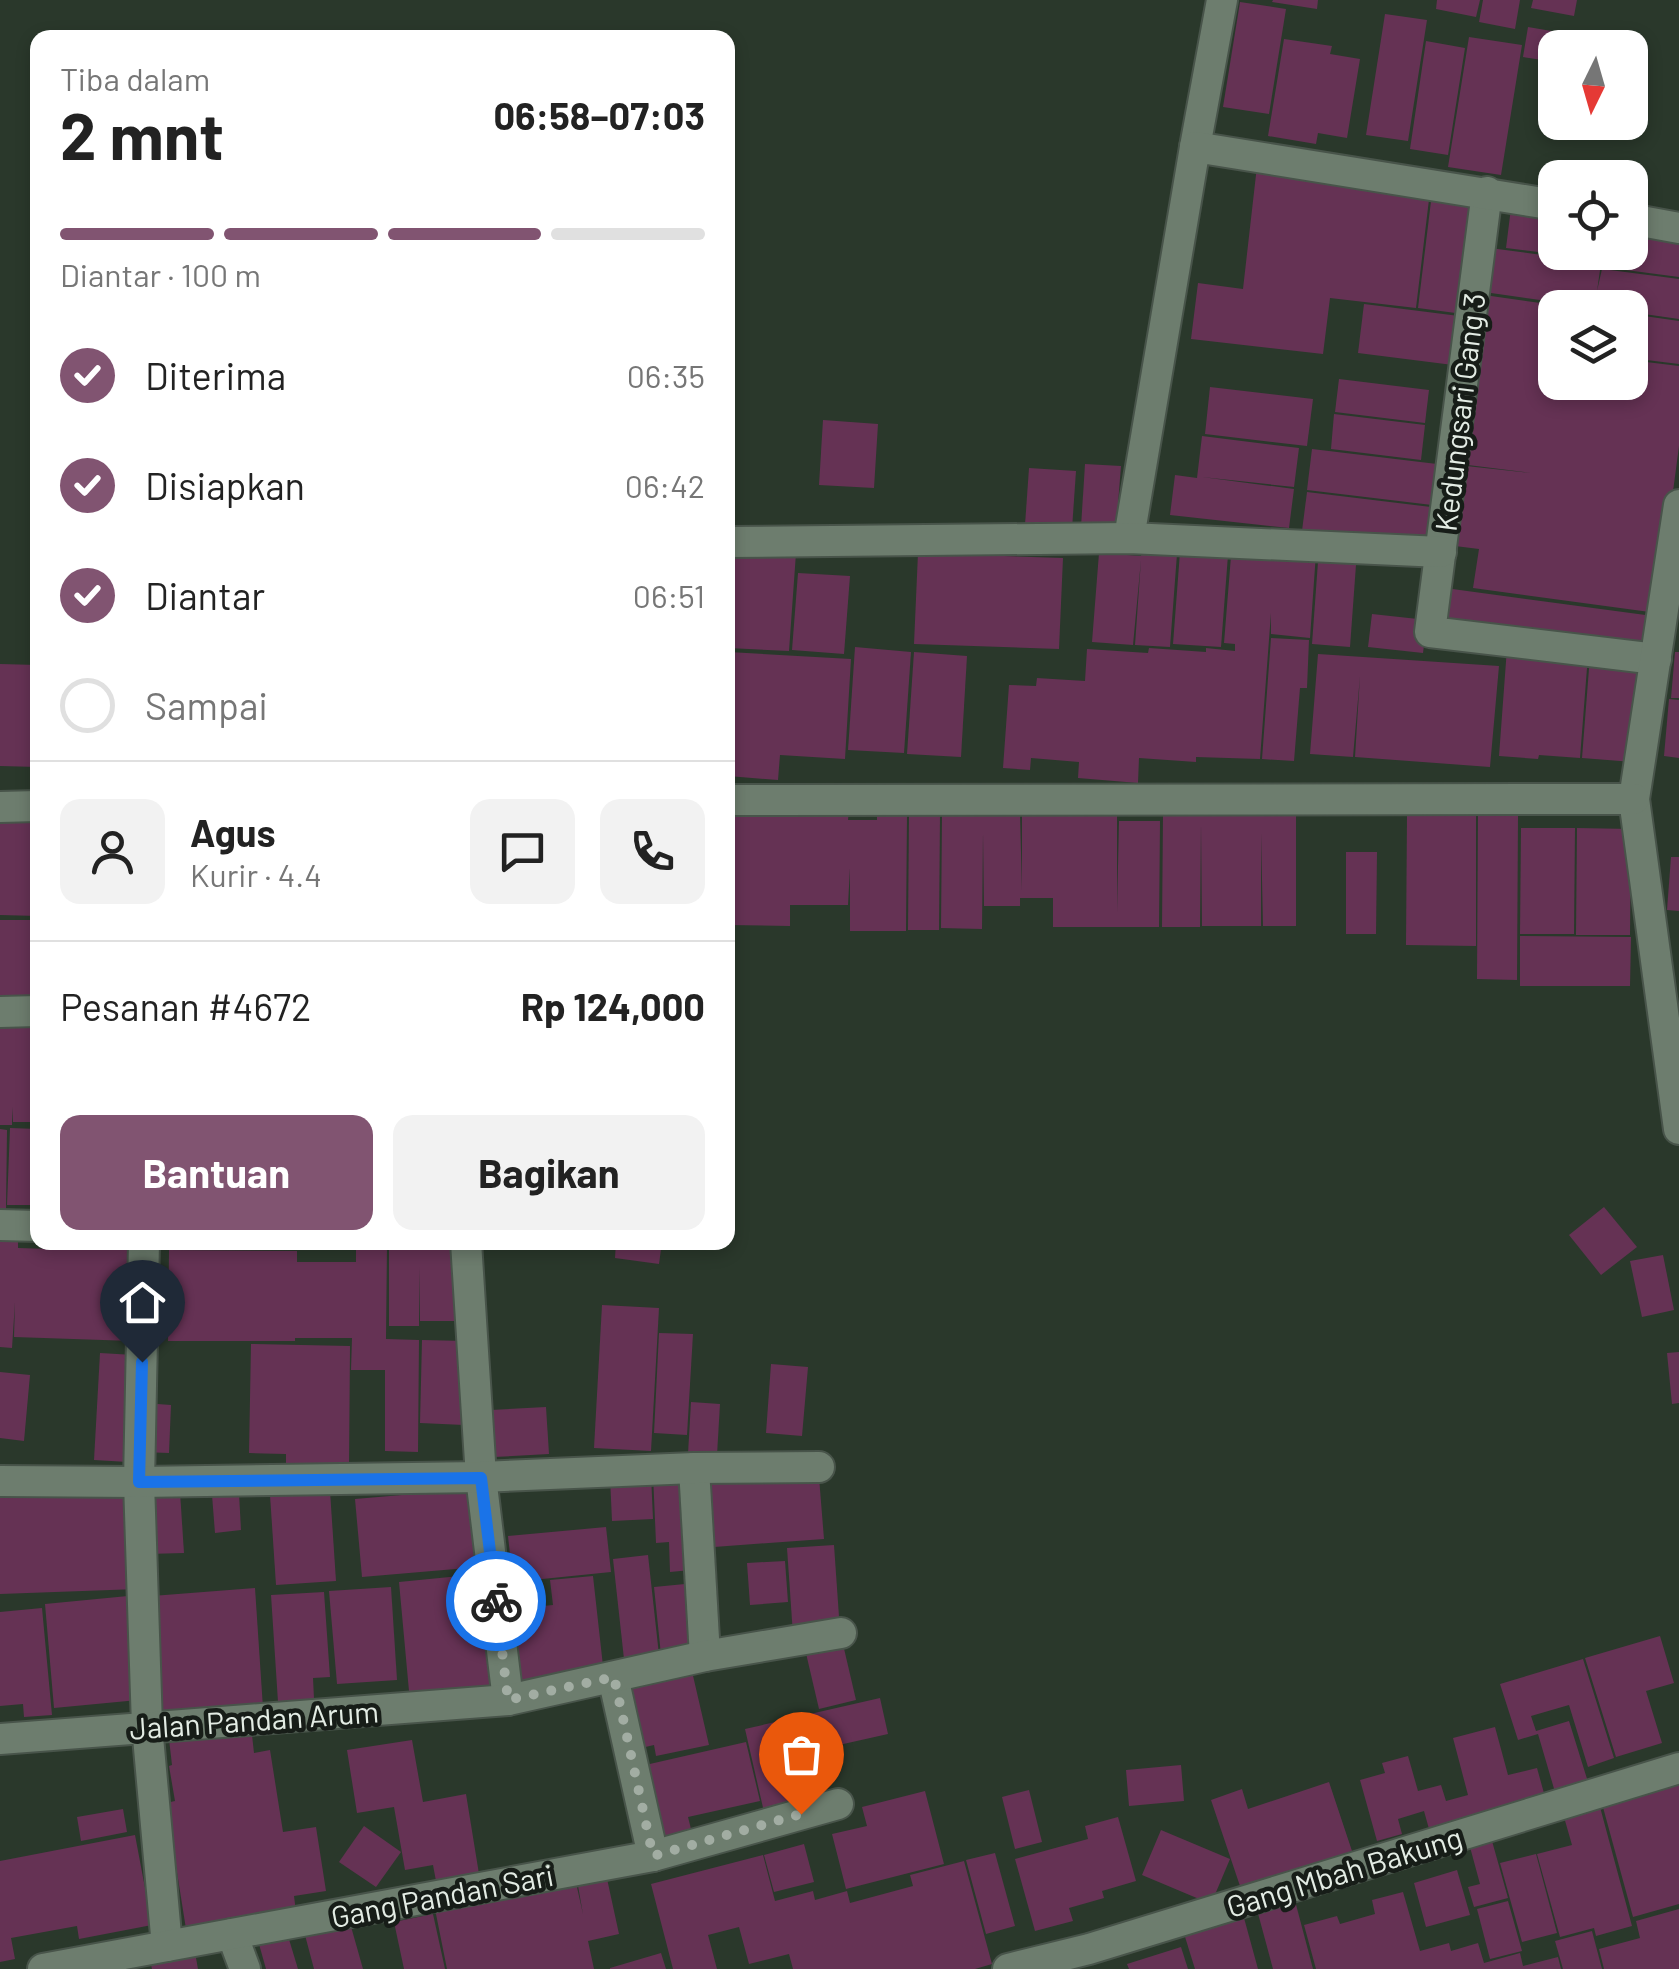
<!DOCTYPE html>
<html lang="id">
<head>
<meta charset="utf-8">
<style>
  body { margin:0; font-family:Barlow,sans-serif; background:#f2f2f2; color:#222; height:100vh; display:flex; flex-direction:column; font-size:38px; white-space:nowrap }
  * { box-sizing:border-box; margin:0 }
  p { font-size:32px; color:#767676 }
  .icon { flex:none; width:55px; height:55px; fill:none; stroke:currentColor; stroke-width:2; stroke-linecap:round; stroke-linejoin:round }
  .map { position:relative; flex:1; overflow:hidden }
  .side { position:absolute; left:30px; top:30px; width:705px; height:1220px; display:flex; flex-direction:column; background:#fff; border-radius:20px; box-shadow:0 5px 15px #0003 }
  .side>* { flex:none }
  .needle { width:65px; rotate:185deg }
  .tools { position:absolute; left:1538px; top:30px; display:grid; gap:20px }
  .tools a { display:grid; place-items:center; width:110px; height:110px; border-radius:20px; background:#fff; box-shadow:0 5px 15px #0003; font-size:50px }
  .pin { position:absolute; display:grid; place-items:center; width:85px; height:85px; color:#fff; margin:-102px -42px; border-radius:50% 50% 50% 0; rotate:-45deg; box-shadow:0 0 10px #0007 }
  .pin .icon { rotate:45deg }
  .courier { position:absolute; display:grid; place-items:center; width:100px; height:100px; margin:-50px; border:8px solid #1a73e8; border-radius:50%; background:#fff; color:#222; box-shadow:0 2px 12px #0007 }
  .summary em { font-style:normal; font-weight:700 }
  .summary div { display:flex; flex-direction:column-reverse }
  .summary { display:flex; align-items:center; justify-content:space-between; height:170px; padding:0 30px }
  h1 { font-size:65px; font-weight:700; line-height:75px }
  .bar { display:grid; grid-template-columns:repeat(4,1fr); gap:15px 10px; align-content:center; height:120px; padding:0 30px }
  .bar i { height:12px; border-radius:8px; background:#e0e0e0 }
  .bar .active { background:#815471 }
  .bar p { grid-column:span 4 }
  .line { display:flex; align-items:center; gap:25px; padding:0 30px; border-top:2px solid #e0e0e0 }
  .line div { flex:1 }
  .round { display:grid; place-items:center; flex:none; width:105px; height:105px; border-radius:20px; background:#f2f2f2 }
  ol { padding:0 30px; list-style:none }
  li { display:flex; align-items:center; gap:30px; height:110px }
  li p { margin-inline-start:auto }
  li .icon { padding:10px; border-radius:50%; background:#815471; color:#fff; stroke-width:4 }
  li:last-child { color:#767676 }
  li i { width:55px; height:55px; border:5px solid #e0e0e0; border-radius:50% }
  .action { display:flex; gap:20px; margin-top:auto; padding:20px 30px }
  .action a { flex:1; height:115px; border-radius:20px; background:#815471; color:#fff; font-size:40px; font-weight:700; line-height:115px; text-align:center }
  .action a+a { background:#f2f2f2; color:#222 }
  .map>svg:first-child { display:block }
</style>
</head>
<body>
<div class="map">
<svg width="1679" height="1969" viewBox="0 0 1679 1969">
  <rect width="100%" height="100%" fill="#2a382b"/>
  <g fill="#653254">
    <path d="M1273,0H1318L1317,9L1272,2Z"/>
    <path d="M1437,0H1480L1476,17L1436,9Z"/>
    <path d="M1483,0H1520L1515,29L1479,22Z"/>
    <path d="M1533,0H1577L1574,16L1531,8Z"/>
    <path d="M1240,2L1286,9L1269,114L1223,107Z"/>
    <path d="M1385,14L1427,20L1408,141L1366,135Z"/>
    <path d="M1528,27L1575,35L1573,48H1555V62L1523,57Z"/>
    <path d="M1469,37L1522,45L1501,175L1448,167Z"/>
    <path d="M1284,39L1332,46L1330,54L1360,59L1347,138L1318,133L1316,144L1268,136Z"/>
    <path d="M1426,41L1465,48L1448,155L1410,149Z"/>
    <path d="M1257,166L1430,191L1416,308L1330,298L1323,354L1191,339L1198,283L1243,289Z"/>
    <path d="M1432,193L1477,198L1463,314L1418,308Z"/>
    <path d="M1511,208L1555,214V254L1506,248Z"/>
    <path d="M1630,226L1679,233V277L1603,267L1604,252H1630Z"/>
    <path d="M1490,248L1601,263L1597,291L1602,269L1679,279V319L1630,312V308H1596L1484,292Z"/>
    <path d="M1484,295L1555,305V382H1630V360L1679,366V446L1657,613L1473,588L1479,549L1455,546L1466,466L1531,473L1460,464Z"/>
    <path d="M1364,304L1459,316L1453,365L1358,353Z"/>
    <path d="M1630,314L1679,321V364L1630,358Z"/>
    <path d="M1339,379L1429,390L1425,423L1335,412Z"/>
    <path d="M1210,387L1313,399L1307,446L1205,434Z"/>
    <path d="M1334,414L1425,425L1421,460L1331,449Z"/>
    <path d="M823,420L878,424L874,488L819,485Z"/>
    <path d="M1202,436L1299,448L1294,487L1202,477L1294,489L1289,528L1170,515L1175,475L1197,478Z"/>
    <path d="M1312,449L1437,464L1432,505L1307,490Z"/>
    <path d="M1085,464L1121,466L1116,529L1081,527Z"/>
    <path d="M1029,468L1076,471L1072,529L1025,525Z"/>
    <path d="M1307,492L1431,507L1426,546L1302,531Z"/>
    <path d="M1319,548L1357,551L1350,647L1312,644Z"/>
    <path d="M752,549L796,553L789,651L728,648V556L751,557Z"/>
    <path d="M1142,551L1177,554L1170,647L1135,645L1141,560L1133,645L1092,642L1099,553L1141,556Z"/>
    <path d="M1180,552L1228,555L1221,647L1173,644Z"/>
    <path d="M918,553L1063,558L1059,649L914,644Z"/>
    <path d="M1316,553L1310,638L1271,634V613L1260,759L1196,757V762L1139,758L1138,783L1078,778L1079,762L1031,758L1030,770L1003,768L1009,685L1036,686L1037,678L1085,681L1087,649L1148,653L1149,648L1206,652V648L1235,651V644L1224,643L1231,556Z"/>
    <path d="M798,573L850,576L844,654L792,650Z"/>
    <path d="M1445,588L1653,616L1648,655L1439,627Z"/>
    <path d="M1372,614L1427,620L1423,653L1368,647Z"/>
    <path d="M1271,638L1309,640L1307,688H1300L1294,761L1262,759Z"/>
    <path d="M855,647L911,652L904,753L848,750Z"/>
    <path d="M1507,648L1588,655L1580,758L1539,755L1538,759L1499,756Z"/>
    <path d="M729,652L851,659L845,759L780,755L778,780L728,776V657Z"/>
    <path d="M914,652L967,656L961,757L907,754Z"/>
    <path d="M1675,652H1679V698H1671Z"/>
    <path d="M1318,654L1499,666L1490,767L1355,757L1360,676L1353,757L1310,754Z"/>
    <path d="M1590,656L1642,660L1633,762L1582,758Z"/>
    <path d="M0,664L38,665V767L0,766Z"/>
    <path d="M1669,699L1679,700V758L1664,756Z"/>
    <path d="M849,810L848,820H877V813H907L906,931H850V868L848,905H790V926L728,925V813Z"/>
    <path d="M0,812L38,814V916L0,915Z"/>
    <path d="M1117,813V912L1119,821H1160L1159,927H1053V898H1020V906H984L983,833L982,929L941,928L942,814H1020L1022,891V814Z"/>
    <path d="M1163,813H1296V926H1263L1261,833V926H1202L1201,824L1200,927H1162Z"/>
    <path d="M909,814H940L939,930H908Z"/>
    <path d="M1407,815L1476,816V946L1406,945Z"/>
    <path d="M1478,815H1518L1517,980L1477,979Z"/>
    <path d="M1521,828H1575L1574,934H1520Z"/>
    <path d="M1577,828L1631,829L1630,935H1576Z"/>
    <path d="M1346,852H1377L1376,934H1346Z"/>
    <path d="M1671,857H1679V911L1667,910Z"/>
    <rect x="0" y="920" width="38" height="75"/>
    <path d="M1520,936L1631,937L1630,986H1520Z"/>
    <path d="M12,1020H38V1122H13L12,1107V1125H0V1028H12Z"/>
    <path d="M10,1128L38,1129V1205H7Z"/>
    <path d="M0,1129L7,1130L6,1210H0Z"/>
    <path d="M1604,1207L1637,1247L1601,1275L1569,1235Z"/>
    <path d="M0,1240L18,1241V1248L50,1249L51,1243L138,1244L132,1341L14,1337L15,1302L12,1348L0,1347Z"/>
    <path d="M389,1242L459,1243L458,1321H420L419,1267V1326H389Z"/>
    <path d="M616,1242H662L659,1264L615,1258Z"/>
    <path d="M356,1244H387L386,1339L419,1340L418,1452L385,1451V1370H351L352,1338H295V1341H168L169,1250L297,1251V1262H356Z"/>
    <path d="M1663,1255L1674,1310L1642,1317L1630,1261Z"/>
    <path d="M602,1305L659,1308L651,1451L594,1448Z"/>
    <path d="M659,1333L693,1334L687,1435L654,1433Z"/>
    <path d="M422,1340L465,1341L464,1425L420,1423Z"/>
    <path d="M251,1344L350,1346L349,1467L286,1466V1454L249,1453Z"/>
    <path d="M1679,1352V1403L1672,1404L1667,1353Z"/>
    <path d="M100,1353L134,1355L128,1462L94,1460Z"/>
    <path d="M771,1364L808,1367L802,1436L766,1433Z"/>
    <path d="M0,1372L30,1375L24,1441L0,1438Z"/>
    <path d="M691,1402L720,1404L717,1455L688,1454Z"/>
    <path d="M144,1403L171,1405L169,1453L141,1452Z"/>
    <path d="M546,1407L549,1454L494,1457L491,1410Z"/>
    <path d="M686,1472L691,1570L670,1572L669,1542L656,1543L653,1474Z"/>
    <path d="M651,1475L653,1519L612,1521L610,1477Z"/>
    <path d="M819,1477L824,1539L714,1547L709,1484Z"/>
    <path d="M472,1489L479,1567L362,1577L355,1499Z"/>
    <path d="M135,1491L138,1589L0,1594V1495Z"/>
    <path d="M330,1491L336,1581L276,1585L270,1495Z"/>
    <path d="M180,1492L184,1553L147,1554L144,1494Z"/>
    <path d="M239,1493L241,1530L215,1533L212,1495Z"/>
    <path d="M606,1527L611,1572L513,1582L508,1536Z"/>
    <path d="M834,1545L840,1631L793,1635L787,1548Z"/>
    <path d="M648,1555L659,1655L624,1659L613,1559Z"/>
    <path d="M785,1561L788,1602L750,1605L747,1563Z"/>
    <path d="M470,1575L475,1640L490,1638L495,1694L410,1702L399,1582Z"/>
    <path d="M593,1576L604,1675L521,1683L513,1609L553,1605L550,1580Z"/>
    <path d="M685,1584L693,1652L661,1655L654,1587Z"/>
    <path d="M391,1587L397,1680L337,1684L329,1591Z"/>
    <path d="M255,1588L263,1708L161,1716L152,1596Z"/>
    <path d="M324,1592L330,1677L313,1678L314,1699L278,1702L271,1595Z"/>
    <path d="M128,1596L138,1700L54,1708L45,1604Z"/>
    <path d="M42,1608L52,1715L24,1717L23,1704L0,1706V1612Z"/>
    <path d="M1660,1636L1674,1683L1646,1691L1662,1743L1616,1757L1585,1658Z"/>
    <path d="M842,1640L856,1700L819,1709L805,1649Z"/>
    <path d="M1583,1659L1614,1758L1588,1767L1569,1705L1531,1716L1536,1731L1569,1721L1588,1782L1555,1792L1538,1734L1518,1740L1500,1684Z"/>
    <path d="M691,1667L709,1745L656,1756L654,1745L641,1748L626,1687Z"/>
    <path d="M880,1698L888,1734L830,1747L821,1716L835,1775L798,1784L802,1803L764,1812L745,1729Z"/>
    <path d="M251,1726L254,1753L270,1750L283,1832L316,1827L326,1891L294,1896L296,1912L186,1929L166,1803L175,1801L169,1766L172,1765L169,1739Z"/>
    <path d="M1495,1727L1508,1775L1537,1768L1547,1804L1429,1829L1424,1811L1398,1819L1402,1834L1377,1841L1360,1780L1385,1773L1382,1763L1408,1756L1418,1791L1441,1785L1446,1801L1468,1795L1453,1738Z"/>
    <path d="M412,1740L423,1802L466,1794L479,1874L436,1881L433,1865L405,1870L394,1807L357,1813L347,1750Z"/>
    <path d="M746,1742L760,1801L688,1817L692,1833L658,1840L641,1766Z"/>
    <path d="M1181,1765L1184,1801L1129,1806L1126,1770Z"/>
    <path d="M1679,1779V1904L1633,1917L1601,1800Z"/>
    <path d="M1329,1782L1352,1851L1241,1889L1211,1800L1242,1789L1248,1809Z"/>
    <path d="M1029,1790L1042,1842L1015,1849L1002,1797Z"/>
    <path d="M925,1791L944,1864L846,1889L832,1834L867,1826L862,1807Z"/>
    <path d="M1600,1807L1632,1926L1596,1936L1594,1928L1560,1937L1537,1854L1572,1845L1564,1817Z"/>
    <path d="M123,1809L127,1832L81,1841L77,1817Z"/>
    <path d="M1118,1817L1136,1881L1102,1891L1104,1898L1069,1908L1073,1921L1035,1931L1015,1859L1088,1839L1085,1826Z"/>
    <path d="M364,1826L401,1852L376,1887L339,1862Z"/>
    <path d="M1161,1830L1230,1859L1211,1904L1142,1875Z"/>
    <path d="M135,1835L152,1925L79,1939L77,1926L11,1938L15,1959L0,1962V1861Z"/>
    <path d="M1492,1841L1508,1898L1474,1907L1468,1887L1480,1884L1470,1847Z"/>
    <path d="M804,1844L814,1882L774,1892L764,1855Z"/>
    <path d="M995,1853L1015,1926L986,1934L966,1860Z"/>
    <path d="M1536,1854L1557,1933L1522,1942L1500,1863Z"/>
    <path d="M763,1855L775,1901L813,1891L815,1900L847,1891L850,1903L913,1886L910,1875L964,1861L992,1964L975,1969H793L789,1954L749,1964L739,1927L708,1935L717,1969H673L651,1884Z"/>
    <path d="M1457,1870L1470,1915L1426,1927L1414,1883Z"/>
    <path d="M574,1874L583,1914L577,1880L606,1874L619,1934L588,1941L594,1969H447L434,1904Z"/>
    <path d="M1403,1892L1420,1951L1449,1943L1451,1951L1478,1943L1484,1963L1520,1953L1523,1966L1558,1957L1561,1969H1316L1304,1925L1337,1916L1340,1924L1375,1914L1372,1900Z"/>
    <path d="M1294,1897L1313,1969H1273L1256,1906Z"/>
    <path d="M1508,1901L1522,1951L1490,1959L1477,1909Z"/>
    <path d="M1241,1907L1258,1969H1195L1181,1924Z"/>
    <path d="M1679,1909V1969H1604L1599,1949L1640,1938L1636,1921Z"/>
    <path d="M433,1914L445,1969H404L394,1922Z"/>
    <path d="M350,1923L363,1969H314L305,1935Z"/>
    <path d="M1592,1931L1602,1969H1563L1555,1941Z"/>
    <path d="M288,1936L298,1969H266L259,1944Z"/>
    <path d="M194,1947L198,1969H152L149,1957Z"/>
    <path d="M1181,1947L1188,1969H1129L1127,1964Z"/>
    <path d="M661,1953L666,1969H610V1968Z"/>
  </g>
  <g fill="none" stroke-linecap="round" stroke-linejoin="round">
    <defs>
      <g id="minor">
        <path d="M1195,147L1222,0"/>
        <path d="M1487,192L1430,632L1656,659"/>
        <path d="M1630,219L1679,228"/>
        <path d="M1679,505L1634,799L1679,1129"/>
        <path d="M1129,538L1195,147L1555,205"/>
        <path d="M728,542L1129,538L1441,552"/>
        <path d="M728,800L1634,799"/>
        <path d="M0,807L38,806"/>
        <path d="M0,1012L38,1011"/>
        <path d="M0,1225L38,1226"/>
        <path d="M144,1242L139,1482L147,1726L167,1946"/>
        <path d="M466,1242L481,1477L508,1700"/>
        <path d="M694,1468L705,1656"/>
        <path d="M0,1481L139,1482L481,1477L694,1468L819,1467"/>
        <path d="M613,1677L653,1856"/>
        <path d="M0,1739L508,1700L705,1656L841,1633"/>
        <path d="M232,1934L245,1969"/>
        <path d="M43,1969L653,1856L838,1804"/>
        <path d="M1008,1969L1089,1949L1679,1768"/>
      </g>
    </defs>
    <use href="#minor" stroke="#48544a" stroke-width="34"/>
    <use href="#minor" stroke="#6d7d6e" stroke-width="30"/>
  </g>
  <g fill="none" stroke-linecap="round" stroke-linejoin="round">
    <path stroke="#a2ada3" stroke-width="10" stroke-dasharray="0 18" d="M496,1601L508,1700L614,1677L653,1856L801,1814"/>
    <path stroke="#1a73e8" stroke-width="12" d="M142,1362L139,1482L481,1478L496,1601"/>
  </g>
  <g text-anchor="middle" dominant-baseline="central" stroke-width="9" stroke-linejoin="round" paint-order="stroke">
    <g font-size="30" fill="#e3ece4" stroke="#171d18">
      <text transform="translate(1459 412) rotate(-83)">Kedungsari Gang 3</text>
      <text transform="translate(254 1719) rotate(-4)">Jalan Pandan Arum</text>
      <text transform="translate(1344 1871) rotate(-17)">Gang Mbah Bakung</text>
      <text transform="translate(442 1895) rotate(-11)">Gang Pandan Sari</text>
    </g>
  </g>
</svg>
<div class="tools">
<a><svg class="needle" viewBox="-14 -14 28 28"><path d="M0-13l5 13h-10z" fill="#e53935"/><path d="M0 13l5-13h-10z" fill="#767676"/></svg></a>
<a><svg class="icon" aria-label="locate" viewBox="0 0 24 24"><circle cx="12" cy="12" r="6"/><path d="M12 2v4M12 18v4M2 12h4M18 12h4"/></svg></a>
<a><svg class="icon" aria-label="layers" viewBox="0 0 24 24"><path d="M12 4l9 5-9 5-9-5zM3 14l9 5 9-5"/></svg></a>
</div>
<div class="pin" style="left:801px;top:1814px;background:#ea580c"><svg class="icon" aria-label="bag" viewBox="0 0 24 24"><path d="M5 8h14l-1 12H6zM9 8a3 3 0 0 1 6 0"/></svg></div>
<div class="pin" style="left:142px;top:1362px;background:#1f2937"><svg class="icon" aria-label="home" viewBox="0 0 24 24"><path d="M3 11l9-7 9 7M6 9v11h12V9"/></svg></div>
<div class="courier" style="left:496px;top:1601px"><svg class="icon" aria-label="bike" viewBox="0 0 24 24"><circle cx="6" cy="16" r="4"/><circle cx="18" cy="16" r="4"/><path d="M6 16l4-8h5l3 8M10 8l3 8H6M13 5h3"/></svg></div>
<section class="side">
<div class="summary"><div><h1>2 mnt</h1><p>Tiba dalam</p></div><em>06:58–07:03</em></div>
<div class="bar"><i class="active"></i><i class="active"></i><i class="active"></i><i></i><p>Diantar · 100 m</p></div>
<ol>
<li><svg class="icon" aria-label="check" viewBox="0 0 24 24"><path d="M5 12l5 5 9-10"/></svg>Diterima<p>06:35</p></li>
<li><svg class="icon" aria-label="check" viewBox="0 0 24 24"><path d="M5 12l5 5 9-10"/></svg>Disiapkan<p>06:42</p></li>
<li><svg class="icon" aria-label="check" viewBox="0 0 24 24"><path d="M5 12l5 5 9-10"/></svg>Diantar<p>06:51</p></li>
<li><i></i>Sampai</li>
</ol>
<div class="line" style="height:180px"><a class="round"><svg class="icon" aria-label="person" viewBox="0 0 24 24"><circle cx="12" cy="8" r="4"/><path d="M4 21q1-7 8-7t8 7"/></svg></a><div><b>Agus</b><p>Kurir · 4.4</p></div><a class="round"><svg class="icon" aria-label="chat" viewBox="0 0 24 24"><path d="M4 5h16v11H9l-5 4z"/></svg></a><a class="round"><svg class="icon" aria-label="phone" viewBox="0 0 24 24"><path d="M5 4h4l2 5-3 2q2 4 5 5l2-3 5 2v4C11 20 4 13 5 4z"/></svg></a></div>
<div class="line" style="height:130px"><div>Pesanan #4672</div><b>Rp 124,000</b></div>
<div class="action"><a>Bantuan</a><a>Bagikan</a></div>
</section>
</div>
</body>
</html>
